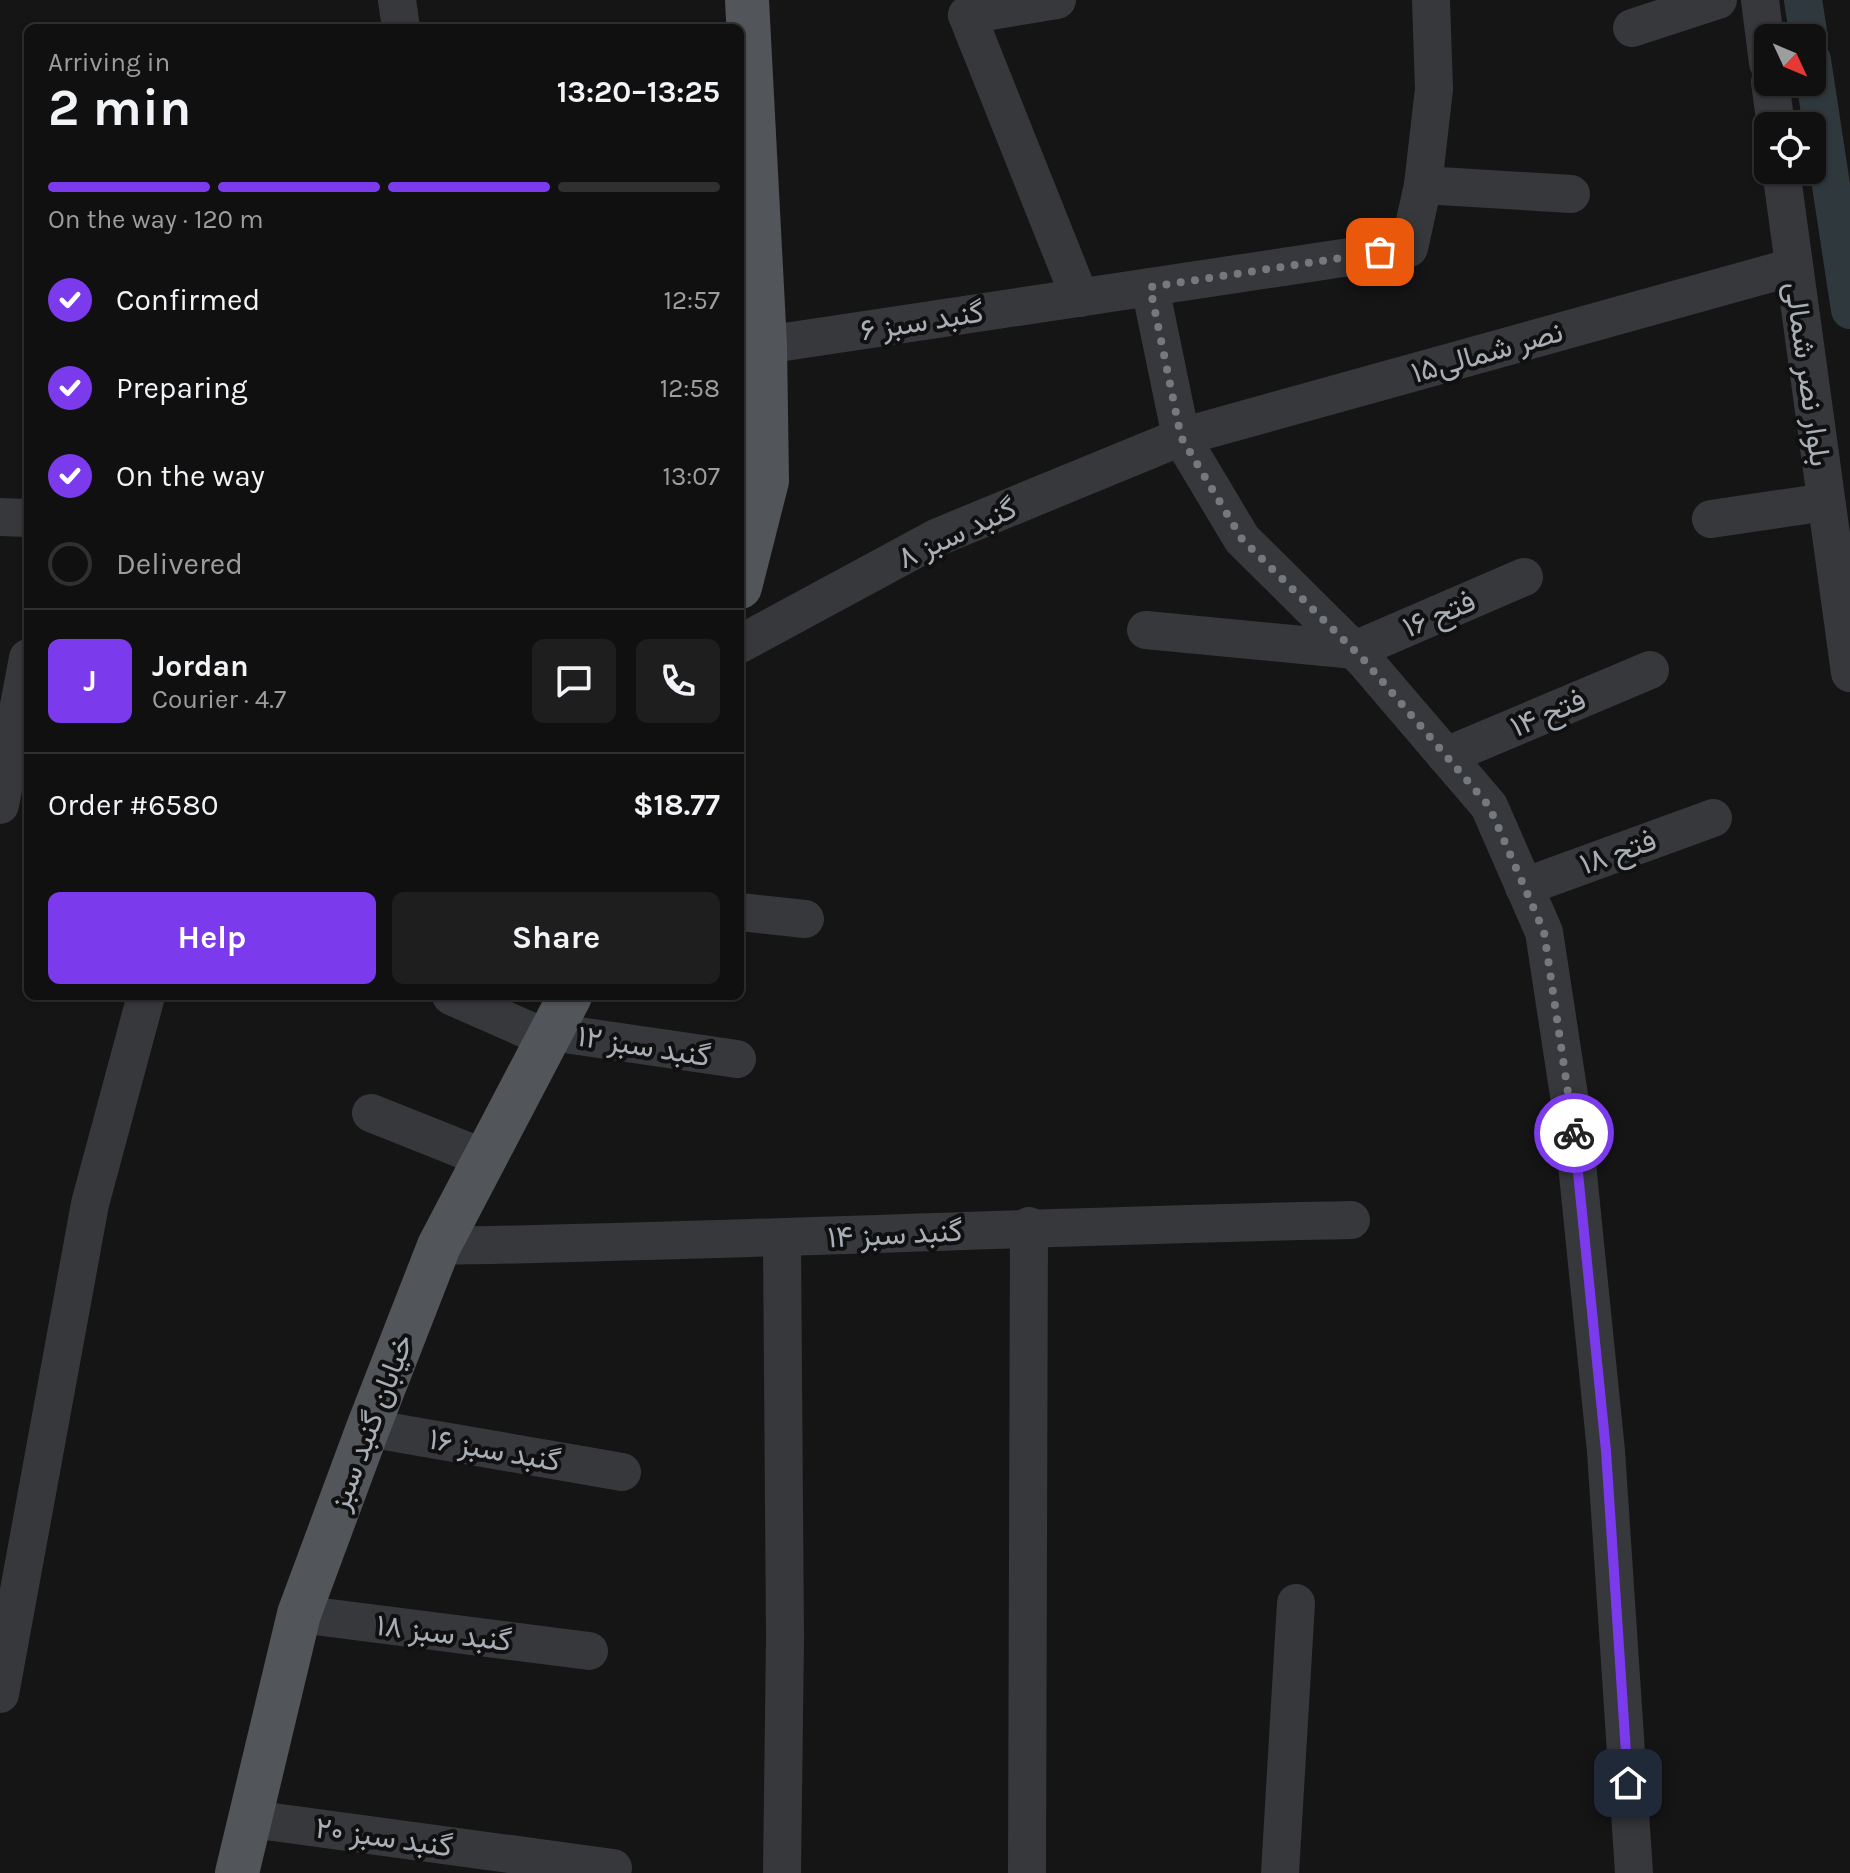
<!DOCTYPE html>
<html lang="en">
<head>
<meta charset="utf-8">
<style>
  body { margin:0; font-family:Karla,Vazirmatn,sans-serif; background:#1e1e1e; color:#f1f3f6; height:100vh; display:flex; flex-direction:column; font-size:30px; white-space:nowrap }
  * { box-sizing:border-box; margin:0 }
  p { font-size:26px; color:#9c9d9f }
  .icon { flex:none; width:44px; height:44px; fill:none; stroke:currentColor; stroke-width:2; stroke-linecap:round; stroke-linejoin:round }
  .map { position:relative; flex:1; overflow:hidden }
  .sheet { position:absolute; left:24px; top:24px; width:720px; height:976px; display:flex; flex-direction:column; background:#101010; border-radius:12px; box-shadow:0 2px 6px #0004,0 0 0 2px #303030 }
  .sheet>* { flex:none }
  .needle { width:52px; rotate:134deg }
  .buttons { position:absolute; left:1754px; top:24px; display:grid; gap:16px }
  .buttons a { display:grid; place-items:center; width:72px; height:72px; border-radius:12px; background:#101010; box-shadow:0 2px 6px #0004,0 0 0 2px #303030; font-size:40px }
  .pin { position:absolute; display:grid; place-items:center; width:68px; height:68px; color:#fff; margin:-34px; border-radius:16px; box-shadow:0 4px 12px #0006 }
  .courier { position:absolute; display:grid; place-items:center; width:80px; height:80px; margin:-40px; border:6px solid #7c3aed; border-radius:50%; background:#fff; color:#222; box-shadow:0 2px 10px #0007 }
  .head em { font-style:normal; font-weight:700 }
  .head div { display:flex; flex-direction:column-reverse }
  .head { display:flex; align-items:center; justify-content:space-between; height:136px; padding:0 24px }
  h1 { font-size:52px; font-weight:700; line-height:60px }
  .bar { display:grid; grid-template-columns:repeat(4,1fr); gap:12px 8px; align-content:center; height:96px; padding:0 24px }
  .bar i { height:10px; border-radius:6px; background:#303030 }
  .bar .active { background:#7c3aed }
  .bar p { grid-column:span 4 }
  .line { display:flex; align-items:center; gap:20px; padding:0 24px; border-top:2px solid #303030 }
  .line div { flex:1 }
  .round { display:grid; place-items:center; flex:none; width:84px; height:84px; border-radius:12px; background:#1e1e1e }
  ol { padding:0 24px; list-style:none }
  li { display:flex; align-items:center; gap:24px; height:88px }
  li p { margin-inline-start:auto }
  li .icon { padding:8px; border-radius:50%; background:#7c3aed; color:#fff; stroke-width:4 }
  li:last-child { color:#9c9d9f }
  li i { width:44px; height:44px; border:4px solid #303030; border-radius:50% }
  .action { display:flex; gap:16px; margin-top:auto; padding:16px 24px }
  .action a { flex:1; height:92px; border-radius:12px; background:#7c3aed; color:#fff; font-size:32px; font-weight:700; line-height:92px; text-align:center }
  .action a+a { background:#1e1e1e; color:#f1f3f6 }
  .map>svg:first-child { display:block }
</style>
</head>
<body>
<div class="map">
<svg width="1850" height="1873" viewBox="0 0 1850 1873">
  <rect width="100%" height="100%" fill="#151516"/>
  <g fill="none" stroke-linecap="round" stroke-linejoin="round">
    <g stroke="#2f393d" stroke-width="38">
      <path d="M1803,0L1809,38"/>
      <path d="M1812,60L1850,310"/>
    </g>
    <g stroke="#36383b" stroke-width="38">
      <path d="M397,0L401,28"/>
      <path d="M1760,0L1768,63"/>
      <path d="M967,15L1080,298"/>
      <path d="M967,15L1057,0"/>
      <path d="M1632,28L1718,0"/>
      <path d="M1770,82L1776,126"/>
      <path d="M1781,170L1850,673"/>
      <path d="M1423,185L1571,194"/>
      <path d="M1150,287L1181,437L1242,539L1364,660L1489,806L1544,932L1572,1115L1606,1451L1634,1873"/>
      <path d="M765,345L1409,248L1423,185L1434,89L1431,0"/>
      <path d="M0,517L28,518"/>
      <path d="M1711,519L1826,502"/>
      <path d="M1146,630L1355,650L1524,577"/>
      <path d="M740,644L938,537L1181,437L1793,267"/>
      <path d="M1446,756L1650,670"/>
      <path d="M0,805L28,658"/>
      <path d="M1524,887L1713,818"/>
      <path d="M740,912L805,919"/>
      <path d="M451,996L546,1038"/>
      <path d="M551,1032L737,1059"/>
      <path d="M371,1113L484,1158"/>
      <path d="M439,1246C743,1241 1047,1226 1351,1220"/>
      <path d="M368,1428L622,1472"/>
      <path d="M299,1614L589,1651"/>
      <path d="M0,1694L90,1204L146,996"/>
      <path d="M251,1819L613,1868"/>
      <path d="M782,1873L785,1638L782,1240"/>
      <path d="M1027,1873L1029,1226"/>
      <path d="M1280,1873L1296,1603"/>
    </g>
    <g stroke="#525559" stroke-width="44">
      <path d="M740,587L767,481L765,345L747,0"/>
      <path d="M237,1873L299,1614L368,1428L439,1246L570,996"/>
    </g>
  </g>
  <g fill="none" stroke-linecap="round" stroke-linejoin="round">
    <path stroke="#75787d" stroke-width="8" stroke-dasharray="0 14.4" d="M1380,252L1150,287L1181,437L1242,539L1364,660L1489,806L1544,932L1574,1133"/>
    <path stroke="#7c3aed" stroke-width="10" d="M1574,1133L1606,1451L1628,1783"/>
  </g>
  <g text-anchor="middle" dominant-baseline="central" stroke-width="8" stroke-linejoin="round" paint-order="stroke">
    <g font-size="30" fill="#a8aeb5" stroke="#101011">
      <text transform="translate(922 321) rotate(-9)">گنبد سبز ۶</text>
      <text transform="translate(1487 352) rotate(-16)">نصر شمالی۱۵</text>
      <text transform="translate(1808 374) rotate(82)">بلوار نصر شمالی</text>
      <text transform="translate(957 533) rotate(-25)">گنبد سبز ۸</text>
      <text transform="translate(1439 614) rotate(-23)">فتح ۱۶</text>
      <text transform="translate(1548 713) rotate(-23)">فتح ۱۴</text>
      <text transform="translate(1618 852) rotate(-20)">فتح ۱۸</text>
      <text transform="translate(644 1046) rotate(9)">گنبد سبز ۱۲</text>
      <text transform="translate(895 1234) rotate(-3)">گنبد سبز ۱۴</text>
      <text transform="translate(371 1422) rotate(-69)">خیابان گنبد سبز</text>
      <text transform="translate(495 1450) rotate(10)">گنبد سبز ۱۶</text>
      <text transform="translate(444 1633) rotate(7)">گنبد سبز ۱۸</text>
      <text transform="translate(384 1837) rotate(8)">گنبد سبز ۲۰</text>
    </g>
  </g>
</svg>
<div class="buttons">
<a><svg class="needle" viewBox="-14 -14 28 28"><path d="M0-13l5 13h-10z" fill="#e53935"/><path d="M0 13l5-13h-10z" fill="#9c9d9f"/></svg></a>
<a><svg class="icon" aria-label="locate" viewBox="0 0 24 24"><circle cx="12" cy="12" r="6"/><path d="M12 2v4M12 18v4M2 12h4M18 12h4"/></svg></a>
</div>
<div class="pin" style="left:1380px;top:252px;background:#ea580c"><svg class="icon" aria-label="bag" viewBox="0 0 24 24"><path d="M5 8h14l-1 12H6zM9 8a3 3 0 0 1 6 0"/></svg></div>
<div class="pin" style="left:1628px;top:1783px;background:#1f2937"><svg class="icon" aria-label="home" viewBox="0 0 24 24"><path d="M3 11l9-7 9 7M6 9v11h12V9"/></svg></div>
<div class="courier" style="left:1574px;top:1133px"><svg class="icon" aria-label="bike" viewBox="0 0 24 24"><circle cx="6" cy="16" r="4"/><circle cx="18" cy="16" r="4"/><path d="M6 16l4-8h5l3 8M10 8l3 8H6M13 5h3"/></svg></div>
<section class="sheet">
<div class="head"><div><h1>2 min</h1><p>Arriving in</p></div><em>13:20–13:25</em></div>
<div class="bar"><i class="active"></i><i class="active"></i><i class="active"></i><i></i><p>On the way · 120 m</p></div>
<ol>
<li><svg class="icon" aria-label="check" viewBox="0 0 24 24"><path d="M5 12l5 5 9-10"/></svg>Confirmed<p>12:57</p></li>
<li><svg class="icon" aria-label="check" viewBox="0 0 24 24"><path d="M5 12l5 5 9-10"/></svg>Preparing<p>12:58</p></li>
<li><svg class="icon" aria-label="check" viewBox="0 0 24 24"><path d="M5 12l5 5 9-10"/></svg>On the way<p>13:07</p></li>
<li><i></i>Delivered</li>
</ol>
<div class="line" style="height:144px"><b class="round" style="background:#7c3aed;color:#fff">J</b><div><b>Jordan</b><p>Courier · 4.7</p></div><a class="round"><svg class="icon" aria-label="chat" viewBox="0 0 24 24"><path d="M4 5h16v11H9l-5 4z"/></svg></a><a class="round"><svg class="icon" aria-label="phone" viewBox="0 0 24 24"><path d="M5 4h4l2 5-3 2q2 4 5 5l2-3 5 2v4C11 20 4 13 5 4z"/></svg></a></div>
<div class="line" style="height:104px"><div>Order #6580</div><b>$18.77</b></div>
<div class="action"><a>Help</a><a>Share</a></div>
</section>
</div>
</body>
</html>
